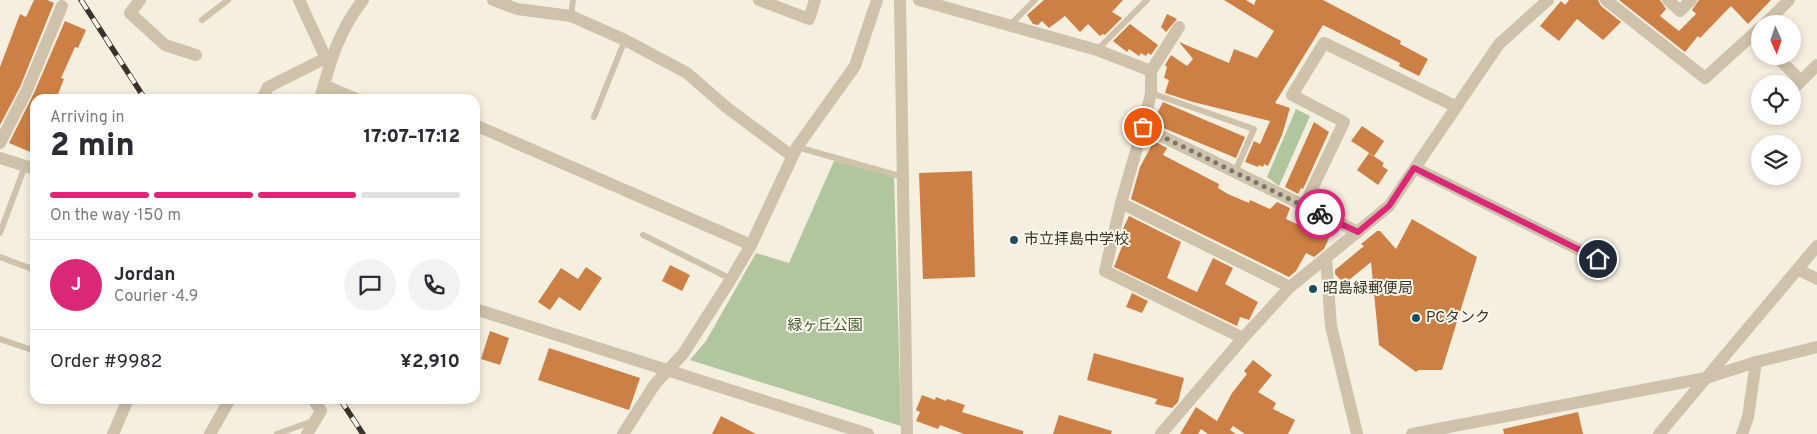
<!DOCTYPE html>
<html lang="en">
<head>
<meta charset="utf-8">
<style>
  body { margin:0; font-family:Overpass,"Noto Sans JP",sans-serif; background:#f2f2f3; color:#2b2b33; height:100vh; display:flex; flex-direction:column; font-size:19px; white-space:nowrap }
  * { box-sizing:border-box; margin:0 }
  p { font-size:16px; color:#7c7c81 }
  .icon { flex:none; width:28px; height:28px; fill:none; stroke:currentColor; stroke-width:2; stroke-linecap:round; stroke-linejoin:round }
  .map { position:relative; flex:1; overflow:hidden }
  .drawer { position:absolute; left:30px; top:94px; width:450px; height:310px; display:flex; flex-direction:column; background:#fff; border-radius:15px; box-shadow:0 2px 8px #0003 }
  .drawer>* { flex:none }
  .needle { width:32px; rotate:177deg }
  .tools { position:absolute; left:1751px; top:15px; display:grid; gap:10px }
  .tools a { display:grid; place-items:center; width:50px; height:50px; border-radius:50%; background:#fff; box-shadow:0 2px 8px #0003; font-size:25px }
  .pin { position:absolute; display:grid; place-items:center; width:42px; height:42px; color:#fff; margin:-21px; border:2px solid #fff; border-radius:50%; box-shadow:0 1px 5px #0007 }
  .courier { position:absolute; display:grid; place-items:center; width:50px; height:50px; margin:-25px; border:4px solid #db2777; border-radius:50%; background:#fff; color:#222; box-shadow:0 1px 6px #0007 }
  .headline em { font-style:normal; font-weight:800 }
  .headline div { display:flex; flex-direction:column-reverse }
  .headline { display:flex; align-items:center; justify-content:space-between; height:85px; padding:0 20px }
  h1 { font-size:32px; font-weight:800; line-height:38px }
  .bar { display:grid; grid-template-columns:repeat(4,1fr); gap:8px 5px; align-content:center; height:60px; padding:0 20px }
  .bar i { height:6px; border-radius:4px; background:#e1e1e2 }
  .bar .active { background:#db2777 }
  .bar p { grid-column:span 4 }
  .line { display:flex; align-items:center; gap:12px; padding:0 20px; border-top:1px solid #e1e1e2 }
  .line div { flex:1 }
  .round { display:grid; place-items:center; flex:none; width:52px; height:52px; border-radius:26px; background:#f2f2f3 }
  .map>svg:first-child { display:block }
</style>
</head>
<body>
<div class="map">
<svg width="1817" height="434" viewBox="0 0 1817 434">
  <rect width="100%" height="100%" fill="#f5efe0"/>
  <g fill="#b1c59e">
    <path d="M1296,109L1310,116L1279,186L1267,177Z"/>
    <path d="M834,161L894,175L901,426L690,360L706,341L756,253L789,263Z"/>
  </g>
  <g fill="#cd8045">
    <path d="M34,0H47L54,3L20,87L0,125V67L20,14L26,17Z"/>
    <path d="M1044,0H1123L1112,12L1122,18L1105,35L1103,34L1100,36L1088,24L1080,32L1065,16L1049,28L1042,21L1038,25L1033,24L1027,15Z"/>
    <path d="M1224,0H1246L1254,5L1256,0H1323L1401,41L1400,44L1428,59L1419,76L1399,66L1400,63L1323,25L1275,103L1290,108L1282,135L1268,166L1264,164L1263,167L1259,165L1258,167L1245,162L1254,141L1260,144L1270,121L1193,102L1165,93L1169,80L1164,78L1167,67L1165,65L1171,55L1187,66L1193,59L1179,42L1229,63L1234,49L1257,58L1274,31Z"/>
    <path d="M1569,0H1598L1601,6L1621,22L1603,40L1577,19L1559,41L1540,26L1561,1L1565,5Z"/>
    <path d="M1619,0H1660L1666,9L1660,16L1679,31L1696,14L1692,10L1699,0H1771L1748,24L1731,6L1700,38L1698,36L1685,52Z"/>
    <path d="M1167,14L1177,19L1166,32L1161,27Z"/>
    <path d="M65,21L86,30L78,48L75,47L61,78L64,79L56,99H35V154L9,143L34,93Z"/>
    <path d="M1130,24L1158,45L1151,55L1148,53L1146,56L1141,53L1139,56L1129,49L1127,52L1113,41Z"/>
    <path d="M1163,102L1245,137L1236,158L1161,127L1162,124L1154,119Z"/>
    <path d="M1314,122L1329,132L1303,189L1301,188L1298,194L1285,187Z"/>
    <path d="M1362,126L1384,141L1374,156L1351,141Z"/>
    <path d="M1154,141L1167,148L1163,155L1219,184L1218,188L1228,194L1249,203L1250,200L1270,209L1277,202L1290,208L1286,219L1312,231L1317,221L1333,229L1324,249L1314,257L1306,253L1296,271L1289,277L1131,199L1140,167Z"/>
    <path d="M1369,153L1384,163L1382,166L1388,170L1378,185L1357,170Z"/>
    <path d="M972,171L975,277L923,279L919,173Z"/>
    <path d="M1129,216L1181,242L1167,278L1197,292L1213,258L1233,268L1225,284L1258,302L1249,320L1240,317L1237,326L1114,267L1124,241L1121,240L1123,229Z"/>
    <path d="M1412,219L1477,257L1442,370H1418L1416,372L1379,345L1371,262L1344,284L1335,274V270L1364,246L1361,244L1377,231H1380L1396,249Z"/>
    <path d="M670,265L690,275L682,291L662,281Z"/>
    <path d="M586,267L602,278L580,311L559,297L550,310L538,302L561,268L578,279Z"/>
    <path d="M1132,293L1148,301L1142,313L1126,307Z"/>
    <path d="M490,331L509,338L500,365L481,359Z"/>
    <path d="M549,348L640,378L629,410L538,380Z"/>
    <path d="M1094,353L1184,378L1178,402L1172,408L1155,404L1157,399L1087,380Z"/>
    <path d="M1253,360L1272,375L1258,392L1276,403L1273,409L1295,420L1288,434H1245L1233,426L1230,430L1236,434H1208L1201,429L1198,434H1180L1196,407L1217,421L1232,393L1247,374L1244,371Z"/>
    <path d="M922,395L935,400L936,397L946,401L947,399L965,405L962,412L1023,431V434H964L940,425L938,429L916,421L920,412L916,410Z"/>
    <path d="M1578,412L1583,434H1504L1503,429Z"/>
    <path d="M1059,415L1112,431L1111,434H1053Z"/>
    <path d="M721,416L756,434H712Z"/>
  </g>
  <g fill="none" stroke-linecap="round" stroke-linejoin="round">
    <g stroke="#cec2aa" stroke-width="6">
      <path d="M571,16L573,0"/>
      <path d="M202,20L228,0"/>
      <path d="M1009,26L1035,0"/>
      <path d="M1097,50L1147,0"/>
      <path d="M1151,93L1254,129L1235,172"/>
      <path d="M594,117L625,40"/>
      <path d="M797,147L903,177"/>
      <path d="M0,233L25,166"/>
      <path d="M643,235L731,279"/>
      <path d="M0,257L35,270"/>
      <path d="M0,339L35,351"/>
      <path d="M277,434L313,421"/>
    </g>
    <g stroke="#cec2aa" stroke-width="12">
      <path d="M140,0L130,13L165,45L196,55"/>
      <path d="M299,0L329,65"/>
      <path d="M493,0L517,9L571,16L625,40L687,73L726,107L792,156"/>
      <path d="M759,0L809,19L815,0"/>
      <path d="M900,0L907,434"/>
      <path d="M919,0L1097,50L1151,71"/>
      <path d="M1606,0L1705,78L1760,28"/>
      <path d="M1668,0L1680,11L1691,0"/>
      <path d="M1765,24L1789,0"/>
      <path d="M1179,27L1151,71V93L1143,127L1121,203L1105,271L1243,338"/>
      <path d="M1776,56L1801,81"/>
      <path d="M324,85L356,99"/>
      <path d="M1792,90L1817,65"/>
      <path d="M262,99L268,87L326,58"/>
      <path d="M320,99C330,62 339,30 363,0"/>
      <path d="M475,125L751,245"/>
      <path d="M1143,127L1358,232"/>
      <path d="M0,143L27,90L62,6"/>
      <path d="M1415,168L1598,259"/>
      <path d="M1121,203L1290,287"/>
      <path d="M1304,206L1344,122L1292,95L1324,43L1455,106"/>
      <path d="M1326,258L1331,326L1357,434"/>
      <path d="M1799,270L1817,279"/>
      <path d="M113,434L128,399"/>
      <path d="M210,434L230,399"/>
      <path d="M307,434L321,411L313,399"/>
      <path d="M623,434L655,384L683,354L731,279L751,245L797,147L855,66L877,0"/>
      <path d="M1161,434L1243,338L1290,287L1389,206L1499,44L1548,0"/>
      <path d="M1412,434L1706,378L1756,362L1817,347"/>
      <path d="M1659,434L1817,246"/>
      <path d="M1742,434L1748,417L1756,362"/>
    </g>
    <g stroke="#cec2aa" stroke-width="12">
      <path d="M0,158L35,169"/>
      <path d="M475,309L868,434"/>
    </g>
    <defs>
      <g id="rail">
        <path d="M81,0L145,99"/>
        <path d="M340,399L363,434"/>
      </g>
    </defs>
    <use href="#rail" stroke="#3b332a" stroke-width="5.5"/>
    <use href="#rail" stroke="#fbf8ed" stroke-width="4" stroke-dasharray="11" stroke-linecap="butt"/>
  </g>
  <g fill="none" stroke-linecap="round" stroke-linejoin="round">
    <path stroke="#7c756a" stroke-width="5" stroke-dasharray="0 9" d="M1143,127L1320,214"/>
    <path stroke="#db2777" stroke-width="6" d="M1320,214L1358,232L1389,206L1414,168L1598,259"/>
  </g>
  <g fill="#1c4f60" stroke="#fbf8ed" stroke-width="2">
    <circle cx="1014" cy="240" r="5"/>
    <circle cx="1313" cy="289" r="5"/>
    <circle cx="1416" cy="318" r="5"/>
  </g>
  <g text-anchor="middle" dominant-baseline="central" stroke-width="4" stroke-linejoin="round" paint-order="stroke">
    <g font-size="15" fill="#3b332a" stroke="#fbf8ed" text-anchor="start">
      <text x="1024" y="240">市立拝島中学校</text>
      <text x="1323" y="289">昭島緑郵便局</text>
      <text x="1426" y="318">PCタンク</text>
    </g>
    <g font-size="15" fill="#415b2c" stroke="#fbf8ed">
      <text x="825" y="326">緑ヶ丘公園</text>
    </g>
  </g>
</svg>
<div class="tools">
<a><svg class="needle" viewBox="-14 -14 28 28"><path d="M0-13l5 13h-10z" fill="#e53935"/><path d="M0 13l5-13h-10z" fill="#7c7c81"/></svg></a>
<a><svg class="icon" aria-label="locate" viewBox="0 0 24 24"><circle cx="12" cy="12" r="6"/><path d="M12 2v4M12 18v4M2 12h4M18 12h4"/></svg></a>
<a><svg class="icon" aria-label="layers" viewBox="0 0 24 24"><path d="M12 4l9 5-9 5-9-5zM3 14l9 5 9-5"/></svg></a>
</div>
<div class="pin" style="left:1143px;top:127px;background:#ea580c"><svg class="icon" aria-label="bag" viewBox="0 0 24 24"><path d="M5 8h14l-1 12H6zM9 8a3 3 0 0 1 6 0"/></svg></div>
<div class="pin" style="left:1598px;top:259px;background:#1f2937"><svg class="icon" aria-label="home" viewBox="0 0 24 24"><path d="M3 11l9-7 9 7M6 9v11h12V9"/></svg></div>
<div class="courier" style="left:1320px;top:214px"><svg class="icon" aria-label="bike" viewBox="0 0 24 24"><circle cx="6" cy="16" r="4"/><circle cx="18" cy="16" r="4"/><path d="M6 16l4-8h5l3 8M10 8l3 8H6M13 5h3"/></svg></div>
<section class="drawer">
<div class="headline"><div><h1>2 min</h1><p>Arriving in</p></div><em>17:07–17:12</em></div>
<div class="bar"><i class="active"></i><i class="active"></i><i class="active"></i><i></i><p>On the way · 150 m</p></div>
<div class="line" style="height:90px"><b class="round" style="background:#db2777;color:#fff">J</b><div><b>Jordan</b><p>Courier · 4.9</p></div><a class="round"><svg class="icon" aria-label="chat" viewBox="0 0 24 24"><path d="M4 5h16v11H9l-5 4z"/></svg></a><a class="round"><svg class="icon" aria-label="phone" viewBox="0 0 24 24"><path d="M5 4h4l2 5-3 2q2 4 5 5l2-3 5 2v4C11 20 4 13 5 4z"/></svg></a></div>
<div class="line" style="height:65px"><div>Order #9982</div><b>¥2,910</b></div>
</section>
</div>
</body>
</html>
